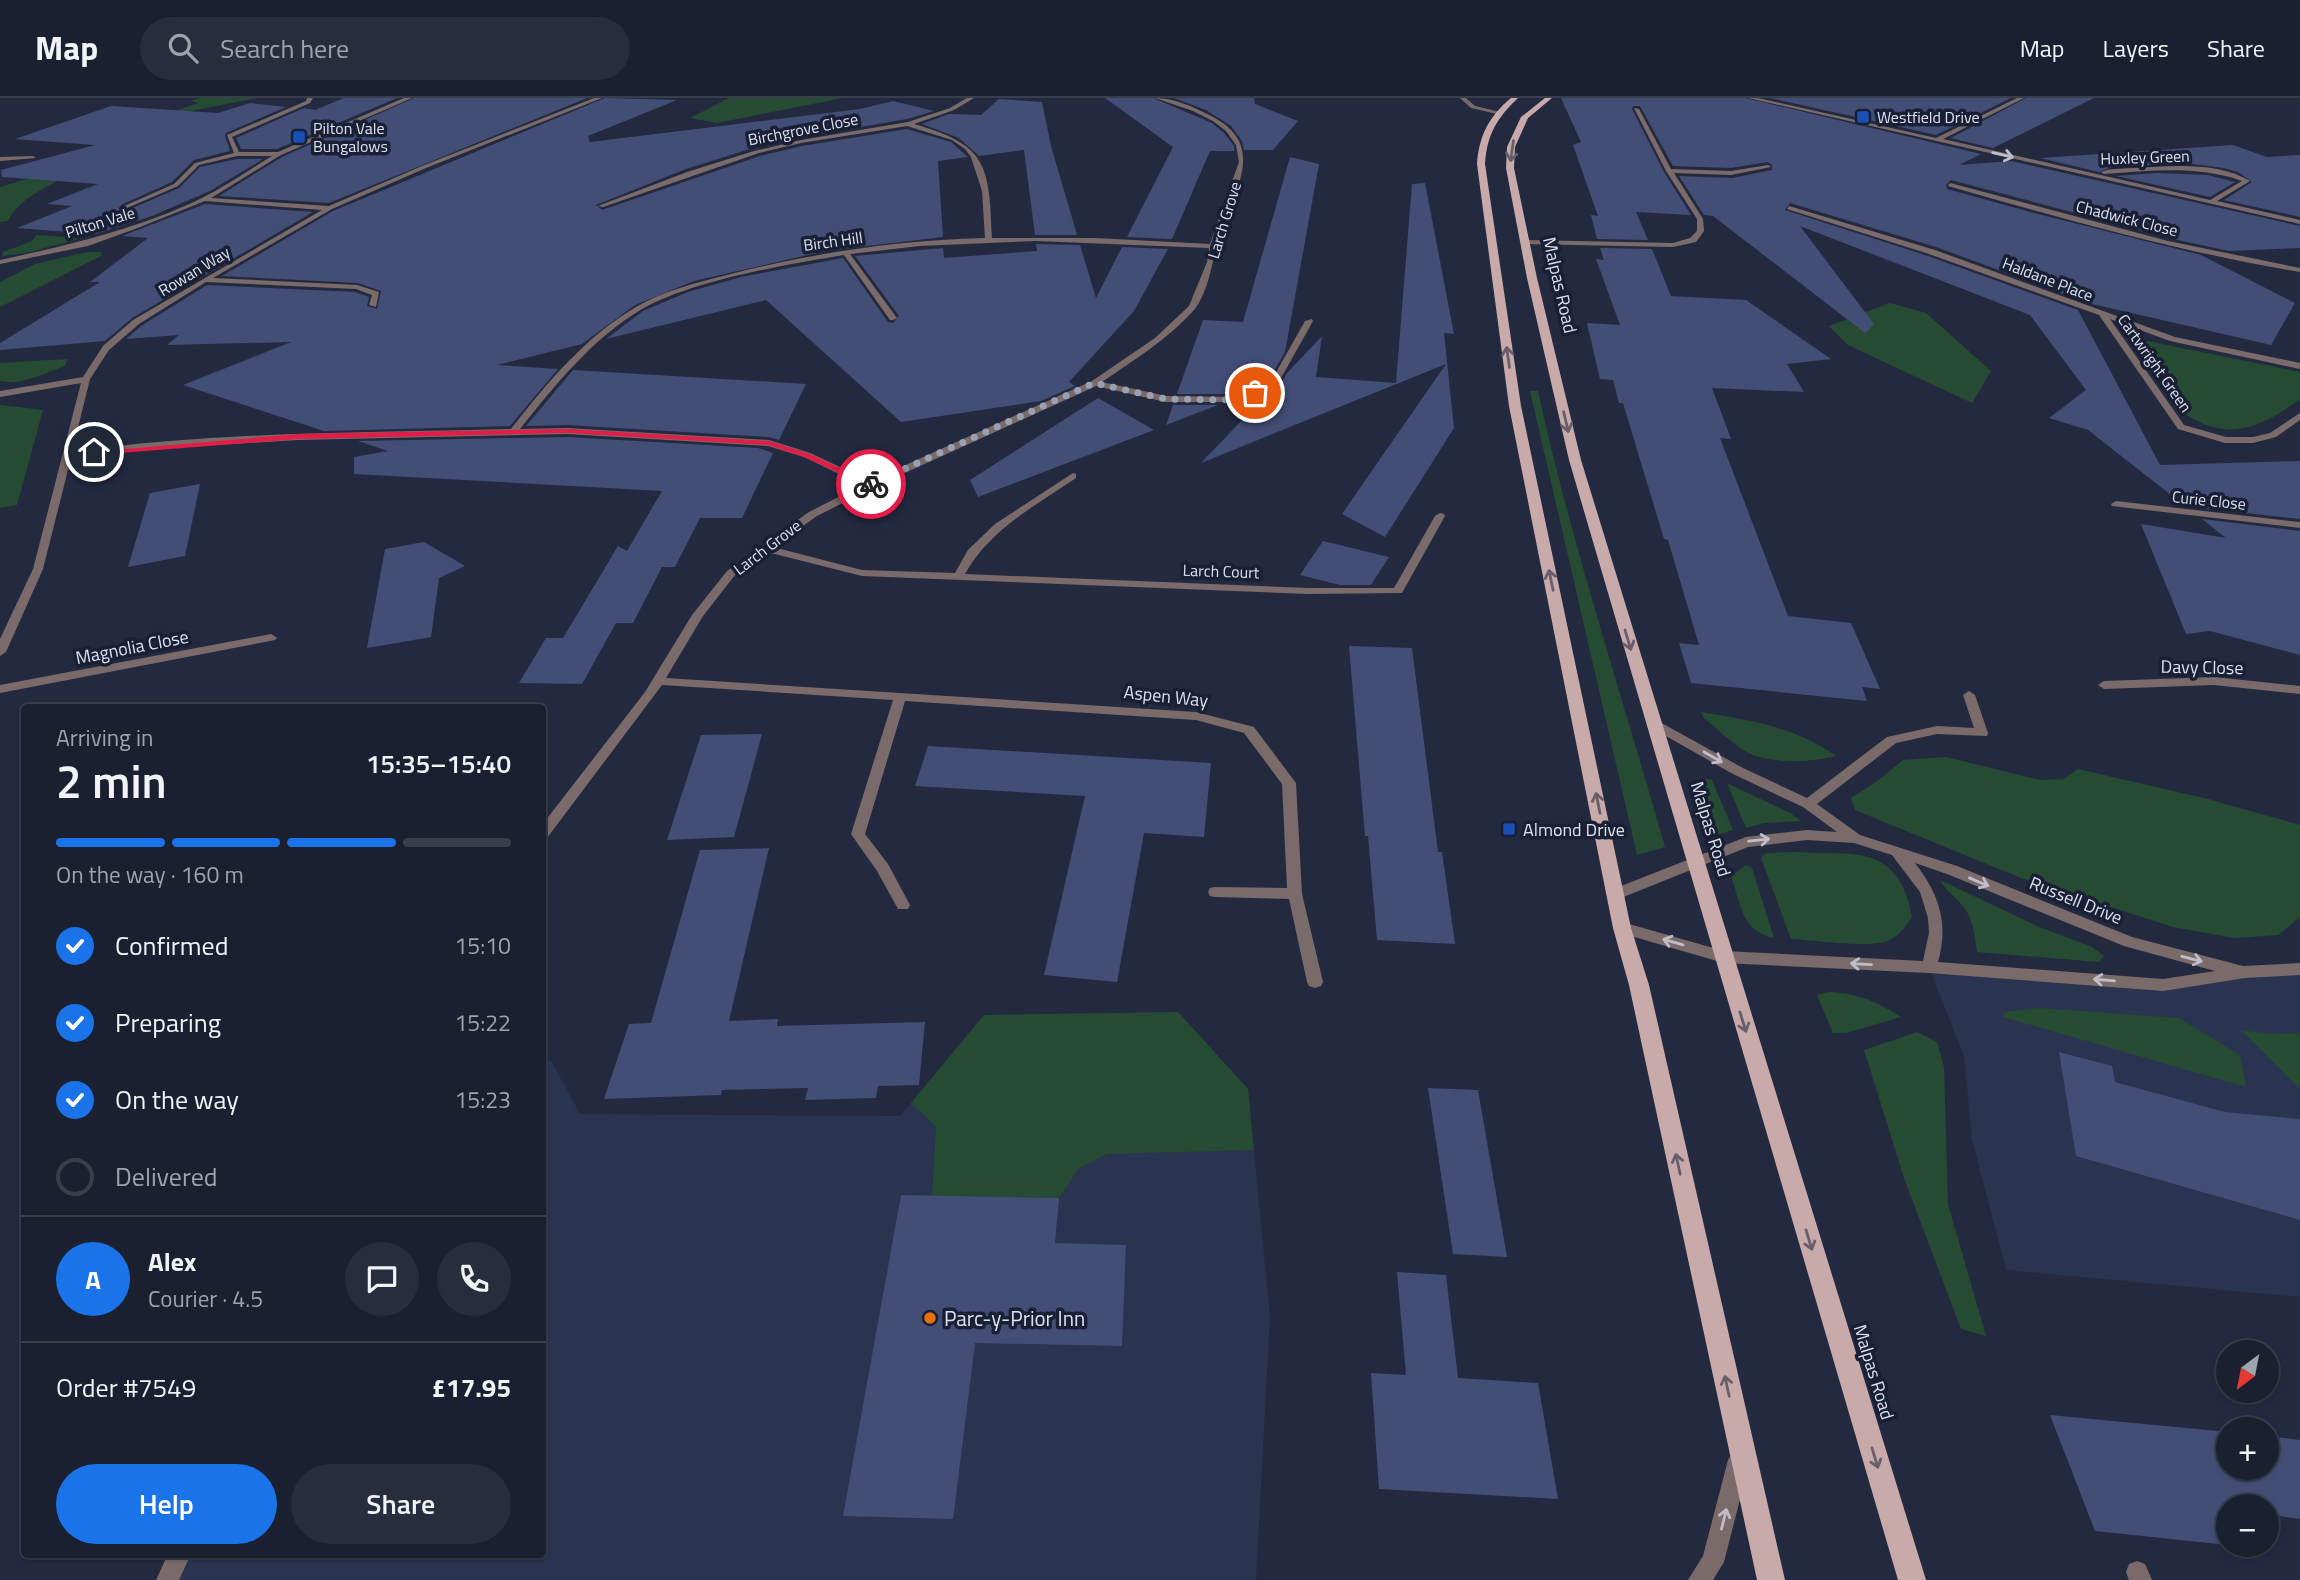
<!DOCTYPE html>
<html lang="en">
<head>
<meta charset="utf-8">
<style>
  body { margin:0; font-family:"Titillium Web",sans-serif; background:#272d3c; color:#f1f3f6; height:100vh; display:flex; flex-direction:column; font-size:26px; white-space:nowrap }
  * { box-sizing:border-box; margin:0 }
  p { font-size:23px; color:#9fa3ab }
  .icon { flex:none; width:38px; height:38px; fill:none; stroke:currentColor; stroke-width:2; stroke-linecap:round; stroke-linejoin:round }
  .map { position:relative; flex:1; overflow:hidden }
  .side { position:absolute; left:21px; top:606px; width:525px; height:854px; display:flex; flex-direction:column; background:#1a2030; border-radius:7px; box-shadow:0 2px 5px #0004,0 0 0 2px #383e4c }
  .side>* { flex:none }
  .needle { width:46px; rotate:212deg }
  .buttons { position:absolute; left:2216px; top:1242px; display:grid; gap:14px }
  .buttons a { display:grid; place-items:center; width:63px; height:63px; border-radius:50%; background:#1a2030; box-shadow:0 2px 5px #0004,0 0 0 2px #383e4c; font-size:35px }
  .pin { position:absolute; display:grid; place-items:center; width:60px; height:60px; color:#fff; margin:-30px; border:4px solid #fff; border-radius:50%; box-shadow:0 2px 7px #0007 }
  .courier { position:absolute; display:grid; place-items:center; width:70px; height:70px; margin:-35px; border:5px solid #e11d48; border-radius:50%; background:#fff; color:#222; box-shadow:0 2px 9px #0007 }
  .head em { font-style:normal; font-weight:600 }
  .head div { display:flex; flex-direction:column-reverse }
  .head { display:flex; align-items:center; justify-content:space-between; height:119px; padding:0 35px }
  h1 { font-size:46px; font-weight:600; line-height:52px }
  .bar { display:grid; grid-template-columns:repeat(4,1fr); gap:10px 7px; align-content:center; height:84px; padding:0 35px }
  .bar i { height:9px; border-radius:5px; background:#383e4c }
  .bar .selected { background:#1a73e8 }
  .bar p { grid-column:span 4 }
  .line { display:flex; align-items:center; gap:18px; padding:0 35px; border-top:2px solid #383e4c }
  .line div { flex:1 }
  .round { display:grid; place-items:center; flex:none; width:74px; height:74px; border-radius:37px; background:#272d3c }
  ol { padding:0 35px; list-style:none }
  li { display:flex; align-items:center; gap:21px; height:77px }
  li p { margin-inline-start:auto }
  li .icon { padding:7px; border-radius:50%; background:#1a73e8; color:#fff; stroke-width:4 }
  li:last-child { color:#9fa3ab }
  li i { width:38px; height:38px; border:4px solid #383e4c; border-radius:50% }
  .primary-button { display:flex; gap:14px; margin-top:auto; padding:14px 35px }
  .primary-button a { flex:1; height:80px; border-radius:42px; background:#1a73e8; color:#fff; font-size:28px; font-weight:600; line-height:80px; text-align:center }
  .primary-button a+a { background:#272d3c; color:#f1f3f6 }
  header { display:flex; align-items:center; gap:42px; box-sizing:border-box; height:98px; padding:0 35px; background:#1a2030; border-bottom:2px solid #383e4c }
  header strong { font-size:33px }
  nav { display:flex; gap:38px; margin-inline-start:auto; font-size:24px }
  .search { width:490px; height:63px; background:#272d3c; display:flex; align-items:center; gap:18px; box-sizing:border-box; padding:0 24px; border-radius:38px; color:#9fa3ab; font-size:26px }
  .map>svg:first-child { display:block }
</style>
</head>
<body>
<header>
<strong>Map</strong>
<div class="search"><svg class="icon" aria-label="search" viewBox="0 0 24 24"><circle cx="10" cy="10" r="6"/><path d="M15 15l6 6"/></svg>Search here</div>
<nav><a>Map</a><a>Layers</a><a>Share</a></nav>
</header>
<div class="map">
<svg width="2300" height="1482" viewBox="0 0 2300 1482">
  <rect width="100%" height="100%" fill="#232a40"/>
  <g fill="#2a334f">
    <path d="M1929,869L2163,887L2300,871V1199L2006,1172L1972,1041L1964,958Z"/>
    <path d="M1178,914L1248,991L1270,1219L1256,1482H167L180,1456H542L543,962L552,964L580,1016L900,1018L984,917Z"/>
  </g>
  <g fill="#254b33">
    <path d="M200,0H257L155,20L198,5L190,3Z"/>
    <path d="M729,0H843L717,25L690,20Z"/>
    <path d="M91,62C67,83 21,94 8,123L0,124V89Z"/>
    <path d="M36,137L82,140L26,155L2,158L3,154L32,143Z"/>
    <path d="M87,154H102L101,158L0,209V184L35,166Z"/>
    <path d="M1890,205L1926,215L1991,273L1972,305L1848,247L1829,228Z"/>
    <path d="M2147,243L2300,274V301C2263,328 2229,345 2187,317L2140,249Z"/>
    <path d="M68,261L65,268C44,275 22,288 0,283V265Z"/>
    <path d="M1530,293H1538C1572,448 1622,597 1665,749L1637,757Z"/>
    <path d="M0,307L43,312L17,407L0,410Z"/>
    <path d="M1701,614C1748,622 1797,629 1836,658C1811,664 1778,666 1753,657C1736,650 1719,632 1704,620Z"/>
    <path d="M1946,659L2039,682L2064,681L2078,671L2208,701L2300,727V819L2278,837L2234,840L2173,829L2021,780L1855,712L1851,700L1876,684L1903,662Z"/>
    <path d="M1701,680L1712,682L1733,732L1717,737L1698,686Z"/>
    <path d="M1727,685L1790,715L1801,723L1765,725L1746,730Z"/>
    <path d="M1797,754C1855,757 1899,746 1912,819C1906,828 1900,837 1890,842C1874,851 1812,842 1791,841L1761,760L1766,755Z"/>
    <path d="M1746,767L1752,770L1774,840C1741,833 1741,806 1731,778Z"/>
    <path d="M1940,782L2037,828L2092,849L2104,858L2099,864L1977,854C1975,840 1974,824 1965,811C1958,800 1946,794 1940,782Z"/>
    <path d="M1829,894C1858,895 1877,904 1901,919L1846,935H1833L1817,897Z"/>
    <path d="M2039,910L2179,920L2240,957L2246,989L2003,919L2005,914Z"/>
    <path d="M1178,914L1248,991L1254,1052L1107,1056L1079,1070L1059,1100L932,1098L936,1029L911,1005L984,917Z"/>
    <path d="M2241,932L2269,936L2300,935V991Z"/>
    <path d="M1917,934L1937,944L1944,969L1948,1106L1986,1238L1961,1231L1905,1083L1864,952Z"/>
  </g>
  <g fill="#424e75">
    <path d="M344,0H397L277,51H241L236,40L304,10L315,12Z"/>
    <path d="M414,0H587L329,105L219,98L282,59Z"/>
    <path d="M605,0L677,2L588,38L590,44L860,11L893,3L934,13L907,21L801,39L753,50L686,71L596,107L602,112L760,58L802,48L907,31L951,44L968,59L938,63L943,139L825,153L694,183L635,207L582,246L497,267L558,271L510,328L324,333L183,287L291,244L167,247L179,237L126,241L141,228L207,187L355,194L369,199L367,208L377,211L381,193L358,185L222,178L333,113Z"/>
    <path d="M1105,0H1153L1212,25L1224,35L1234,48V53H1210L1172,141L1127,139L1173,49Z"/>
    <path d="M1174,0H1254L1255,6L1298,23L1273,52H1244L1242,43L1231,28L1206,12Z"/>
    <path d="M1561,0H1745L1981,56L1959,67L2011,63L2300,128V150L2229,153L2169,140L1951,82L1946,87L1947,91L2034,115L2201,157L2295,205L2271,247L2088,205L1936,149L1790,105L1785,112L1928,158L2078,212L2160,367L2300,363V421L2185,408L2088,332L2049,320L2086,292L2030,217L1800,128L1874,226L1865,235L1713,118L1704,117L1679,78L1732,80L1772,72V67L1768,64L1731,70L1673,68L1640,8H1633L1632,11L1664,74L1691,117L1636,114L1648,142L1597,141L1591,117L1598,118L1573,47L1581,44Z"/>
    <path d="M1770,0H2011L1936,37Z"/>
    <path d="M2026,0H2094L1993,50L1951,40Z"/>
    <path d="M999,1L1042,4L1051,48L1077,137H1035L1024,52L979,58L959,40L922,26L949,16L981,17Z"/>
    <path d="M250,5L286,9L226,35L225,38L230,53L194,62L172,84L121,107L120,110L128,112L179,90L200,69L237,61H263L210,93L152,118L95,136L17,130L72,108L47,106L98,86L2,79L1,72L95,47L15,41L111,8L218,15Z"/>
    <path d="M2233,47L2267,59L2300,57V119L2224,102L2252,84L2238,74L2224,70L2193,66H2162L2112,69L2099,74L2040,60Z"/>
    <path d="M1290,59L1319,66L1285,254L1268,283L1236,296H1177L1203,222L1243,224Z"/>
    <path d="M2156,75L2208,77L2235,84L2210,99L2116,78Z"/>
    <path d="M1425,85L1454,236L1444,235L1454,330L1385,439L1342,416L1446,266L1201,365L1267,296L1278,290L1287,275L1322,238L1316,279L1396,285L1412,86Z"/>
    <path d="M205,106L313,114L132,220L105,243L0,252V245L100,184H90L148,140L122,138Z"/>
    <path d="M1036,146L1080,147L1096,200L1122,149L1168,151L1134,213L1069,284L1075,288L1041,303L901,324L766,202L606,241L643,213L688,194L741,179L843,160L888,224L893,225L899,218L855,158L943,150L944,160L1037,153Z"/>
    <path d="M1600,150L1652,151L1671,198L1746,202L1831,261L1787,266L1804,294L1712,290L1731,341L1720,340L1788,518L1851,525L1880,591L1862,589L1867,603L1691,585L1679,545L1699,547L1668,442L1664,441L1623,305H1619L1613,282L1600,281L1587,225L1620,227L1596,161L1604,162Z"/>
    <path d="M573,272L806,286L779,342L769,339L567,327L526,328Z"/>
    <path d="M1098,300L1154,332L978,399L970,382Z"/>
    <path d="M1173,307H1218L1166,327Z"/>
    <path d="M567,339L758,350L773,355L742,420H700L675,469H662L633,525H616L582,586L519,585L546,540H563L618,448L627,453L662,393L354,376V359L388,353L358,343Z"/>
    <path d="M200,386L185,458L128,469L150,395Z"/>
    <path d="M2202,421L2300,433V557L2210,533L2186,536L2141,426L2226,440Z"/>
    <path d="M1323,443L1389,459L1371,487H1340L1300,477Z"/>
    <path d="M424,444L465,468L439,480L431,539L367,550L385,451Z"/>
    <path d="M1349,548L1412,550L1438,754H1442L1455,846L1377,842L1368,738H1365Z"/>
    <path d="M762,636L734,739L667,742L701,637Z"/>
    <path d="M928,648L1211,665L1204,739L1144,735L1117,884L1044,877L1085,698L915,688Z"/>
    <path d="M769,750L729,923L778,921L777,928L925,924L919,987L878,988L876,1000L805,1002L808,990L722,992L721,997L604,1001L629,926L651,925L700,752Z"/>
    <path d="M2059,954L2112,968L2115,984L2225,1014L2300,1021V1122L2076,1058Z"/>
    <path d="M1428,990L1478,992L1507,1159L1453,1156Z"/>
    <path d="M901,1097L1059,1100L1055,1145L1126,1147L1122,1248L975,1245L953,1421L843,1418Z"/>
    <path d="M1397,1174L1446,1177L1458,1280L1538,1285L1558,1401L1379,1391L1371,1275L1406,1277Z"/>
    <path d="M2050,1317L2228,1334V1370H2266V1338L2300,1342V1421L2266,1416V1409H2228V1447L2095,1433Z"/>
  </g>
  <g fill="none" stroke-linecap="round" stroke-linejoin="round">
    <g fill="#7a6b6a" fill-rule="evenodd">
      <path d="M307,0H313L310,5L232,39L239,54H278L404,0H412L281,57L211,100L329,108L422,68L594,0H602L426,70L332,111L213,180L357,187L379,194L376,209L369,207L372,197L356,191L206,184L139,226L109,252L90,281L72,354C217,333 365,335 511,331C546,286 586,238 636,209C665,192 699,184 731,176C814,155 899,142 985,140L982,93L971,59L965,51L952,42L907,28L801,45L759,55L603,109L598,108L687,74L754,53L801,42L908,24L950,10L967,0H974L954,12L914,26C988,47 989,67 992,140H1095L1210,146L1239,64L1236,47L1226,33L1213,23L1193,13L1155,0C1174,0 1194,9 1211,18C1273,49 1228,100 1217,147C1212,166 1207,197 1194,212C1168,241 1134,262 1102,284L1166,298L1237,299L1270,285L1305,223L1312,221L1313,223L1276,289L1241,304H1166L1096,288L874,389L817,418L773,449L862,472L955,475L968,452L995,426L1073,375L1076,376V380C1035,408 990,431 965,476L1308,490H1394L1435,418L1440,415L1444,416L1445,418L1402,495L1308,496L862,478L767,454L735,477L703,518L666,580L1196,614L1254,629L1296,685L1302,796L1323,884L1321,888L1315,890L1309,888L1307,884L1289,801L1215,799L1210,798L1208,794L1210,790L1215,789L1287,790L1282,686L1244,635L1196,622L905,603L865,736L888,766L910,807L908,811H898L877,773L851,736L893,602L662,587L547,740L542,742V727L645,594L692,517L727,473L809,414L862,387L804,359L768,348L567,336L298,342L121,353L71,360L43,471L6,554L0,558V541L33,471L81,285L0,299V293L83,279L103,248L133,222L322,112L205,103L135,131L88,148L0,166V162C69,147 138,131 202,100C226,88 249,72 272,58H237L199,67L178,88L127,110L122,109L174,86L195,65L234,55L227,37L306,3ZM1036,143L1209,150L1207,164L1189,208L1155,240L1092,283L870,383L810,355L769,342L567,330L520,331C555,287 593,240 642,211C694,182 784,167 844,157L890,222H893L897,220L850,156L919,148Z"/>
      <path d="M1748,0H1758L1936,40L2017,0H2024L1943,41L2210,102L2242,83C2197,67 2150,73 2104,76L2101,74C2110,70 2122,71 2133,70C2170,68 2217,63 2250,83L2217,103L2300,122V126Z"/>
      <path d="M1634,10L1639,11L1671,71L1731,73L1768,67L1771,69L1731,77L1674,75L1703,121L1704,133L1696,144L1673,149L1522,146L1525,142L1673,145L1690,140L1697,133V121L1666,73Z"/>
      <path d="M0,59L33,58L36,60L0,63Z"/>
      <path d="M1950,85L2168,143L2300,170V174C2180,154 2064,121 1948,88Z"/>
      <path d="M1789,108L1935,152L2175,239L2300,265V271L2170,243L2110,221L2184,327L2226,339H2253L2270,335L2300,315V322L2276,339L2253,345H2225L2178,331L2099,217L1929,156L1787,111Z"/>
      <path d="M2116,403L2300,424V430L2112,408L2111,406Z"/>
      <path d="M271,536L277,540L275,542L0,595V587Z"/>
      <path d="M2214,579L2300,588V596L2214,587L2104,591L2098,587L2104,583Z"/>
      <path d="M1969,593L1975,597L1988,635L1987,638L1937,636L1896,645L1817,706L1860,737L1957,768L2132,839L2243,868L2300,865V877L2245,880L2163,893L1929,875L1724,865L1617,834L1614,830L1617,826L1622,824L1724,853L1923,863L1929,835L1928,820L1920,794L1892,757L1854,745L1807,742L1748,749L1621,800H1611L1609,796L1611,792L1746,739L1807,732L1837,734L1803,709L1733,676L1650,629L1648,626L1650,623H1658L1743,670L1807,700L1887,639L1937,628L1974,630L1963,597ZM1915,765L1947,776L2124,848L2215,873L2163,881L1938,864C1949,825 1939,796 1915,765Z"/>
      <path d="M1739,1351L1746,1355L1750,1362L1724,1464L1713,1482H1688L1703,1458L1728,1362L1732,1355Z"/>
      <path d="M168,1456H191L179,1482H156Z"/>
      <path d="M2137,1463L2145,1466L2152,1482H2129L2126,1474L2129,1466Z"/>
    </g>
    <path fill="#7a6b6a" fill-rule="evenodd" d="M1460,0H1466L1475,8L1500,14L1497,16L1471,10Z"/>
    <g fill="#c9aaaa" fill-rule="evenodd">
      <path d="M1511,0H1518C1497,20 1487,36 1485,66L1521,308L1631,830L1649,887L1785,1482H1757L1629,887L1613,830L1509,308L1477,66C1479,38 1489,18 1511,0Z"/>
      <path d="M1545,0H1552L1528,20L1515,49L1514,70L1537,180L1581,362L1926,1482H1898L1569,362L1527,180L1506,70L1507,49L1521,19Z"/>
    </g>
  </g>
  <defs><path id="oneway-shaft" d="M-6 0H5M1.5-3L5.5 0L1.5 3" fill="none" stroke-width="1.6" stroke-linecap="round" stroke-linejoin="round" transform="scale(1.75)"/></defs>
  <g stroke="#685e6a">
    <use href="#oneway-shaft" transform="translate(1512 53) rotate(98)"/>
    <use href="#oneway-shaft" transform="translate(1508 259) rotate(-98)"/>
    <use href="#oneway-shaft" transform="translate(1566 324) rotate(77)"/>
    <use href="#oneway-shaft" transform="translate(1551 482) rotate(-102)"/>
    <use href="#oneway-shaft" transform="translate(1628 542) rotate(73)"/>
    <use href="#oneway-shaft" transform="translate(1598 705) rotate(-101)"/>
    <use href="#oneway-shaft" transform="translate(1743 924) rotate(73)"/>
    <use href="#oneway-shaft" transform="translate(1678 1066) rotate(-102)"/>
    <use href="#oneway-shaft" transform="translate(1809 1142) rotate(73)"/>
    <use href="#oneway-shaft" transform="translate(1727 1288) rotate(-102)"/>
    <use href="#oneway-shaft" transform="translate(1875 1360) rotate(73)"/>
  </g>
  <g stroke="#bfbec8">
    <use href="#oneway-shaft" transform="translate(2003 57) rotate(13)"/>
    <use href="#oneway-shaft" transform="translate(1713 659) rotate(30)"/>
    <use href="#oneway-shaft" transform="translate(1759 742) rotate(-6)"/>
    <use href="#oneway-shaft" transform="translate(1979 784) rotate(23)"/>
    <use href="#oneway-shaft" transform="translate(1673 844) rotate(-164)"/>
    <use href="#oneway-shaft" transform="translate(2192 861) rotate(14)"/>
    <use href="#oneway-shaft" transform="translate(1861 866) rotate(-177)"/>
    <use href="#oneway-shaft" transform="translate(2104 882) rotate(-175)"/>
    <use href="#oneway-shaft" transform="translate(1724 1421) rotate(-76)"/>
  </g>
  <path fill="#e11d48" d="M568,331L769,343L810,356L875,386L868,388L804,359L768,347L568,335L298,341L94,357L90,354L298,336Z"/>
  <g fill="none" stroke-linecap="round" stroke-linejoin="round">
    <path stroke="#9ba1b2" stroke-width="7" stroke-dasharray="0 12.6" d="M871,386L1094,285L1166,301L1238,302L1255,295"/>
  </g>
  <g fill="#1a4fb4" stroke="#192035" stroke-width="2.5">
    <rect x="1856" y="12" width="14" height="14" rx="3.5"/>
    <rect x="292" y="32" width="14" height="14" rx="3.5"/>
    <rect x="1502" y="724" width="14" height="14" rx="3.5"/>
  </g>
  <circle fill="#e8710a" stroke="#192035" stroke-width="2.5" cx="930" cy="1220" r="7"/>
  <g text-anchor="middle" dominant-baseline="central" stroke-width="7" stroke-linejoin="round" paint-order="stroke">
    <g font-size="16" fill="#dce1f0" stroke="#192035" text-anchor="start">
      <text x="1877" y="19">Westfield Drive</text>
      <text x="313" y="30">Pilton Vale<tspan x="313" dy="18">Bungalows</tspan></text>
    </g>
    <g font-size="16" fill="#dce1f0" stroke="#192035">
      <text transform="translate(803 31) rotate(-11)">Birchgrove Close</text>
      <text transform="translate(2145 59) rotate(-2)">Huxley Green</text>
      <text transform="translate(2127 120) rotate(14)">Chadwick Close</text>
      <text transform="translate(1224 122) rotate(-73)">Larch Grove</text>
      <text transform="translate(100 124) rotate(-17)">Pilton Vale</text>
      <text transform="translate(833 143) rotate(-8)">Birch Hill</text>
      <text transform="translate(194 173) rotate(-31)">Rowan Way</text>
      <text transform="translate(2048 181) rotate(21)">Haldane Place</text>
      <text transform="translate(2155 265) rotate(55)">Cartwright Green</text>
      <text transform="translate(2209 402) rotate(6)">Curie Close</text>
      <text transform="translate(767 449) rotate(-37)">Larch Grove</text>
      <text transform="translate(1221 473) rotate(2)">Larch Court</text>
    </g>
    <g font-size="18" fill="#dce1f0" stroke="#192035">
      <text transform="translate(1560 187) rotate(77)">Malpas Road</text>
      <text transform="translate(132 549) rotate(-11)">Magnolia Close</text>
      <text transform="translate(2202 569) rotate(1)">Davy Close</text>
      <text transform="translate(1166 598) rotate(6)">Aspen Way</text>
      <text transform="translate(1711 731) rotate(73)">Malpas Road</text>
      <text transform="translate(2076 802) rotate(22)">Russell Drive</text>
      <text transform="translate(1874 1274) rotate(73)">Malpas Road</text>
    </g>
    <g font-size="18" fill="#dce1f0" stroke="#192035" text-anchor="start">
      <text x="1523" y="731">Almond Drive</text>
    </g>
    <g font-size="21" fill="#dce1f0" stroke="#192035" text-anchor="start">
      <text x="944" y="1220">Parc-y-Prior Inn</text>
    </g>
  </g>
</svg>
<div class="buttons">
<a><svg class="needle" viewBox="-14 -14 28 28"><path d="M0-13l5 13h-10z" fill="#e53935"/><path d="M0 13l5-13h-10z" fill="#9fa3ab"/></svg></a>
<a>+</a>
<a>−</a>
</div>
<div class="pin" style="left:1255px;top:295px;background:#ea580c"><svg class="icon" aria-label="bag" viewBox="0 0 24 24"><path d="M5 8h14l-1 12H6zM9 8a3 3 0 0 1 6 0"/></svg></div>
<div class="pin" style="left:94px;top:354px;background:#1f2937"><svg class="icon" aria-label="home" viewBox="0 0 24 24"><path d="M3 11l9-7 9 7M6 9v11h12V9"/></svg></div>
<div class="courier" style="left:871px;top:386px"><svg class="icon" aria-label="bike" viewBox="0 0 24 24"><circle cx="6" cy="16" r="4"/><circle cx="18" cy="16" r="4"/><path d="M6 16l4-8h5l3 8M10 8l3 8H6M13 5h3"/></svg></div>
<section class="side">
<div class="head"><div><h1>2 min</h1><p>Arriving in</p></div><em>15:35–15:40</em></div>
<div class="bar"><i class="selected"></i><i class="selected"></i><i class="selected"></i><i></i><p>On the way · 160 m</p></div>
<ol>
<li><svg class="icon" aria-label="check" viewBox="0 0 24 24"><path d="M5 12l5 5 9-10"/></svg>Confirmed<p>15:10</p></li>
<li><svg class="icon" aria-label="check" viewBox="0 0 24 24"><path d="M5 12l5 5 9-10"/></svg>Preparing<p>15:22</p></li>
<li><svg class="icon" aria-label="check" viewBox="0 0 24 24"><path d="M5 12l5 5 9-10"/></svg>On the way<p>15:23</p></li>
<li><i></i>Delivered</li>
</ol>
<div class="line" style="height:126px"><b class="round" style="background:#1a73e8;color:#fff">A</b><div><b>Alex</b><p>Courier · 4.5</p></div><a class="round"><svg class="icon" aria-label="chat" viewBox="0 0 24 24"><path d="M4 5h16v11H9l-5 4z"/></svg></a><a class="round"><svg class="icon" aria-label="phone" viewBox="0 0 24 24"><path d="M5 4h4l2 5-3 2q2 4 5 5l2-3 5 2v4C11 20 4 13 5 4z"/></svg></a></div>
<div class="line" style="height:91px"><div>Order #7549</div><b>£17.95</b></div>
<div class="primary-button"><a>Help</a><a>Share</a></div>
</section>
</div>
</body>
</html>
